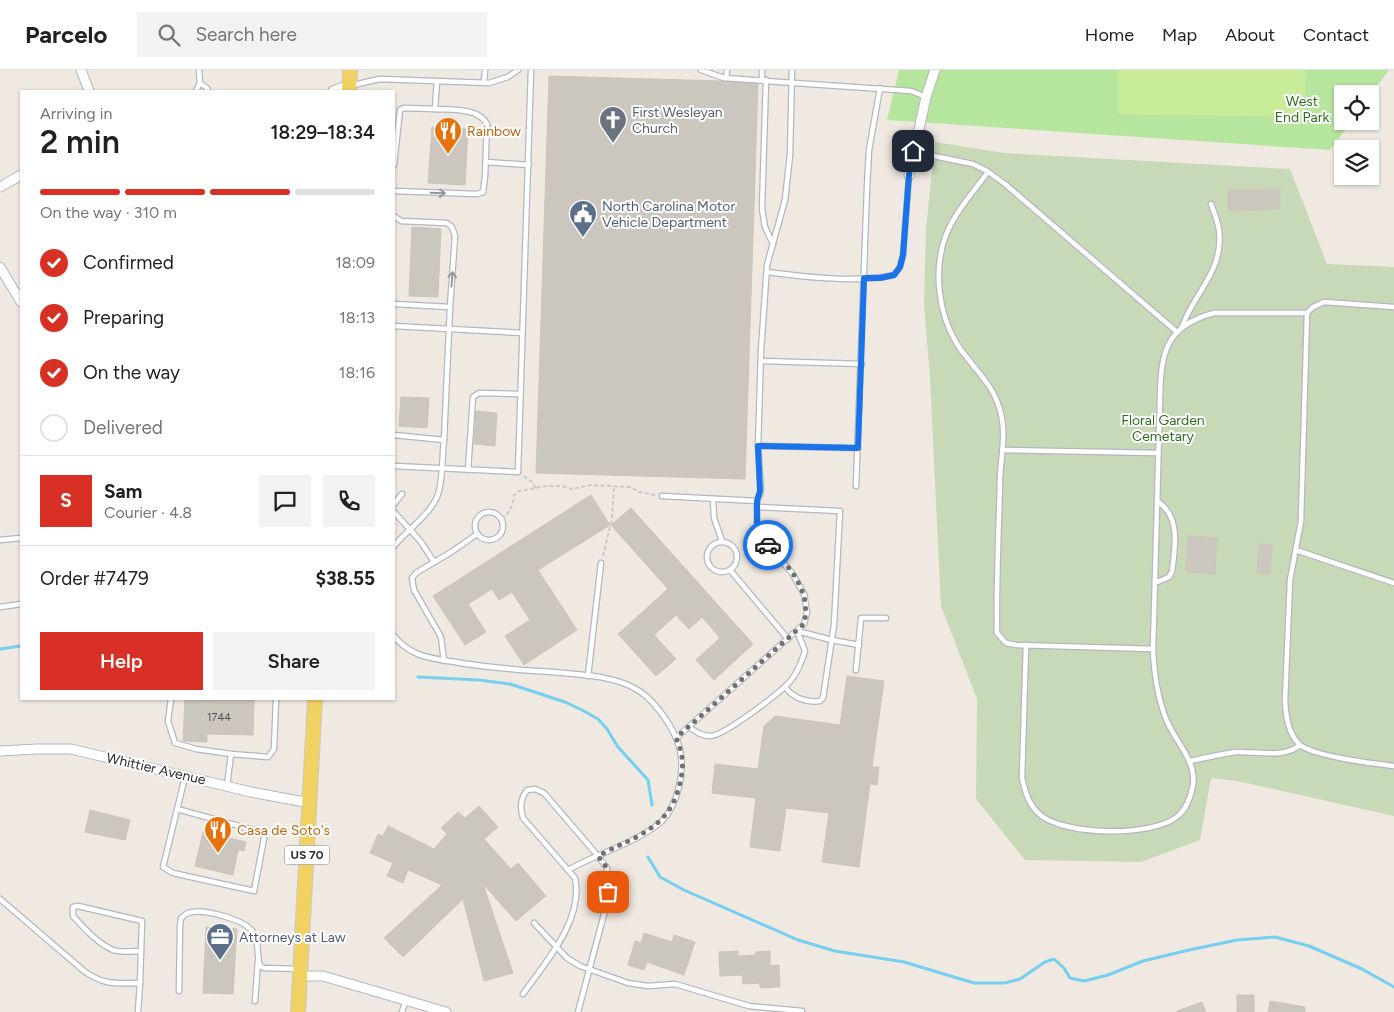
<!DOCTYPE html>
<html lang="en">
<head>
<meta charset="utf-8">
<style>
  body { margin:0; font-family:Figtree,sans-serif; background:#f2f2f2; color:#202124; height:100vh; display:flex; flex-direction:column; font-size:19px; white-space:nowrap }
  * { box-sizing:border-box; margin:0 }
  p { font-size:16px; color:#757577 }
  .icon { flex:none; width:28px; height:28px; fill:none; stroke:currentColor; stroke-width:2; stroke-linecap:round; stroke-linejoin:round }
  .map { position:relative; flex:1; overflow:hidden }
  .drawer { position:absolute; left:20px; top:20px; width:375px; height:610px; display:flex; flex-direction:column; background:#fff; border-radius:0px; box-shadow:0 1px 4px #0004 }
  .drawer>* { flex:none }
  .tools { position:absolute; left:1334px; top:15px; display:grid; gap:10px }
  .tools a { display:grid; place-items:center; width:45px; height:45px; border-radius:0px; background:#fff; box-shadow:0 1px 4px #0004; font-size:25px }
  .pin { position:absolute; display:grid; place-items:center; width:42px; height:42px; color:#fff; margin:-21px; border-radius:10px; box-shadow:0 2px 8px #0006 }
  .courier { position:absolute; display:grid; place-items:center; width:50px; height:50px; margin:-25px; border:4px solid #1a73e8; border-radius:50%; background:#fff; color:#222; box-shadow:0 1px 6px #0007 }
  .summary em { font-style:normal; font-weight:600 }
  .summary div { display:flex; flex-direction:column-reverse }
  .summary { display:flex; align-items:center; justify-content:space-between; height:85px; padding:0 20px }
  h1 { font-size:32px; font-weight:600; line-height:38px }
  .bar { display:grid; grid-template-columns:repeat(4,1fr); gap:8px 5px; align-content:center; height:60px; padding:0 20px }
  .bar i { height:6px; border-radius:4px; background:#e0e0e0 }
  .bar .active { background:#d93025 }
  .bar p { grid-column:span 4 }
  .line { display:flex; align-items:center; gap:12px; padding:0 20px; border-top:1px solid #e0e0e0 }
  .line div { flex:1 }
  .round { display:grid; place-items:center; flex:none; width:52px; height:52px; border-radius:0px; background:#f2f2f2 }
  ol { padding:0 20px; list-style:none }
  li { display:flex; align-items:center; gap:15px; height:55px }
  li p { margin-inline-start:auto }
  li .icon { padding:5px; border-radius:50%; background:#d93025; color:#fff; stroke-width:4 }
  li:last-child { color:#757577 }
  li i { width:28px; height:28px; border:2px solid #e0e0e0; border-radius:50% }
  .action { display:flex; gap:10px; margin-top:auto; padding:10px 20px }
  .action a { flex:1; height:58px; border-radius:0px; background:#d93025; color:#fff; font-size:20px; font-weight:600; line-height:58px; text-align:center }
  .action a+a { background:#f2f2f2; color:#202124 }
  header { display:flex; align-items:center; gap:30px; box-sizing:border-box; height:70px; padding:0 25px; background:#fff; border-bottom:1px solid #e0e0e0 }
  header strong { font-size:24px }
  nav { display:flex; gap:28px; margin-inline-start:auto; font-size:18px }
  .search { width:350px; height:45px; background:#f2f2f2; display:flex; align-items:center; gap:12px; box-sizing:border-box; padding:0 18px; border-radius:0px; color:#757577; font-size:19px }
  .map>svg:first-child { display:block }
</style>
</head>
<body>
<header>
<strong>Parcelo</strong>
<div class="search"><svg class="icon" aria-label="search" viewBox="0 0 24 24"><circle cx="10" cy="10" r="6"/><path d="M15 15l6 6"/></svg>Search here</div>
<nav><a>Home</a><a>Map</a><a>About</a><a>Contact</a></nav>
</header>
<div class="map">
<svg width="1394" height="942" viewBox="0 0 1394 942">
  <rect width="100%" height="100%" fill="#efe9e1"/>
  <path fill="#b6e59e" d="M899,0H1389L1370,26V24H1342V51H1352L1330,80L887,50Z"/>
  <path fill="#c8d9b8" d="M935,72L1004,83L1290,99L1327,194L1394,197V746L1237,711L1211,708L1200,770L1141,792L1025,790L976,729L977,629L941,536L930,308L924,235L926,159Z"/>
  <path fill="#c9ec9a" d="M1118,0H1306L1305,47L1118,44Z"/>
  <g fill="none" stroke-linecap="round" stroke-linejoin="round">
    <g stroke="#75cff0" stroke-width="3">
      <path d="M0,579L21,576"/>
      <path d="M418,607L479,610L510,614L565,632L582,640L598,649L607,659L618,677L648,710L652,735"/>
      <path d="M648,787L660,807L684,820L798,870L835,881L904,892L974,913H1005L1020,909L1045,892L1054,889L1064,898L1070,908L1084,911L1108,905L1143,891L1189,880L1237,870L1275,867L1309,876L1362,899L1394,917"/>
    </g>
  </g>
  <g fill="#cbc7bf" stroke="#cbc5ba">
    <path d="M549,6L721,11L758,14L745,409L536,403Z"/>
    <path d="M432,57L468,59L465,115L428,113Z"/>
    <path d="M1280,119V139L1228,141V120Z"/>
    <path d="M412,157L441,159L438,227L409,226Z"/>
    <path d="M401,327L429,328L427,358L399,356Z"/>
    <path d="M476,341L497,343L495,376L474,374Z"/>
    <path d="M591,425L610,455L538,500L577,560L524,595L505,566L530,550L512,522L499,530L492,519L468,534L486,562L465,575L433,526Z"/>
    <path d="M631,438L753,574L714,610L696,590L720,568L702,547L689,559L676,545L654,565L676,589L656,606L618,564L668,519L611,455Z"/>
    <path d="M1188,466L1217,468L1215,504L1186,502Z"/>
    <path d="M1259,474L1272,475L1270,504L1257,503Z"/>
    <path d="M847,606L884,611L872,697H879L877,715L870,714L859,797L822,792L829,743L786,738L780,781L750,777L756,728L712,723L715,694L758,699L764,656L775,646L840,655Z"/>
    <path d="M185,629L254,630L253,665L207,664V672L183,671Z"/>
    <path d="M479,736L498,757L484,769L511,799L518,793L546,826L516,851L483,814L513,903L484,911L463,829L403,887L384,868L442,815L408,800L403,813L387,806L393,793L370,783L378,764L383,766L388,756L434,779L447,764L441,758L458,742L465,748Z"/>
    <path d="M90,740L130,750L125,770L85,762Z"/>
    <path d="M203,762L246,772L244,781L238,780L233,805L195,796Z"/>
    <path d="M206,857L237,859L233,924L203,923Z"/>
    <path d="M644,863L672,872L674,865L695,872L684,905L647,892L644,900L628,895L635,871L641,873Z"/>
    <path d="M738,881V886L756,885V882L770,881V896L779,895L780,917L761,918L759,913L743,914L742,905L720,906L719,882Z"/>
    <rect x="1237" y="925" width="17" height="17"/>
    <path d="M1270,931L1305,937V942H1268Z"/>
    <path d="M1202,932L1206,942H1177V941Z"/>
  </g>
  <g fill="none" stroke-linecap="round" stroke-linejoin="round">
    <defs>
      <g id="lane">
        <path d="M199,0L200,13"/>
        <path d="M701,0L724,8L911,21L926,27"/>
        <path d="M726,8L727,0"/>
        <path d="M762,10V0"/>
        <path d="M766,10L762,139L765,157L773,174"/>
        <path d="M484,12L485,0"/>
        <path d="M353,15L380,9L489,13L508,7L518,0"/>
        <path d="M196,21L200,13L207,18L208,21"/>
        <path d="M914,82L973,94L987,101L1005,114L1177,262"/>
        <path d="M486,92L529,95"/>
        <path d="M394,95L400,40L404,38L435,39L437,11"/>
        <path d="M988,102C974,121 955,142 946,165C933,199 938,243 957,274C973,299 994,313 1001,344C1006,364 1001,387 1000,408C999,459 996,511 997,563L1006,573L1016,575L1153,579"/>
        <path d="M394,121L477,124L483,122L485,107L487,54C479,38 452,40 435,39"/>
        <path d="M394,146L401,151L447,153L452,157L455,166L450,237L394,234"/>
        <path d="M767,202C805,207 857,213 894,205L900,197L903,185L909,105"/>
        <path d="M1394,237L1324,232L1313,237L1307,243L1301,451L1290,510L1285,631C1286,646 1288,663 1299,674C1311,686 1376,694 1394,696"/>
        <path d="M394,256L522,263"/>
        <path d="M1182,257C1194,222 1224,202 1219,160C1218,152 1214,142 1211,134"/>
        <path d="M761,291L862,294"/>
        <path d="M394,365L444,370C442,387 443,405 439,421C434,442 407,460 394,476"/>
        <path d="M444,370L450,237"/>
        <path d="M758,376L858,378"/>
        <path d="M1002,380L1158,383"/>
        <path d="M394,396L518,402L531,0"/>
        <path d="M468,400L473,327L479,323L520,324"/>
        <path d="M856,416L867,118L869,80L880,18"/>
        <path d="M662,426L757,431"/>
        <path d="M713,429L714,448L722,471"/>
        <path d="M394,434L402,424"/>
        <path d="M757,437L840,441L834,555L823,628L820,631C807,633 793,628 785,617"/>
        <circle cx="489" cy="456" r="14"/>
        <path d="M394,442L421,472L434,492"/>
        <path d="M0,470L21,468"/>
        <circle cx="722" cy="487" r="15"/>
        <path d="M1296,480L1394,513"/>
        <path d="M730,500L788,569"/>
        <path d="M1155,513L1169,507L1172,502C1175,477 1181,446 1157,431"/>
        <path d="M0,537L21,534"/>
        <path d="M797,561L832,570L859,575"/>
        <path d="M394,566C411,587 430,588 455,592C487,598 520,600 553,602C579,605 610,605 634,618C652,627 669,651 677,670C683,686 683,700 679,717C676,729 671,742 662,751C639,772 596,784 568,800"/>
        <path d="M1026,575L1022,708C1025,721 1028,733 1038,743C1061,766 1155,768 1179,745C1187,738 1191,725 1193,715C1197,691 1174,670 1166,649C1157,626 1154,604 1153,579L1160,328C1161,283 1165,256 1214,243H1307"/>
        <path d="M444,591L441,567L414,520L412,508L416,503L453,481L477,464"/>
        <path d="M856,600L861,548H886"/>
        <path d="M588,606L601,493"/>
        <path d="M171,629L168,651L175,673L196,679L231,684L227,716"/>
        <path d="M689,657C696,662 702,666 710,666C724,666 783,621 792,609C798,601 802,591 805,581L797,561"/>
        <path d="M676,668L804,554L807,542L804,524L792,503L762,468L757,452V431L761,421L758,376L761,281L767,195L785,130L790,85L792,0"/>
        <path d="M231,684L268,687L274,679L276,629"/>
        <path d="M1190,691C1205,688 1221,684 1236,682C1255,681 1284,689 1300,675"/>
        <path d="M177,739L265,763L254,821L173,803L163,797L185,707"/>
        <path d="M0,829L84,901C105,916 116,913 140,913L138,942"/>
        <path d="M534,853L567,888L580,896L628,913L648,916L675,914L749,936L802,941"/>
        <path d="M140,913L142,851L78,836L73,837V846C84,858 97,873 113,880C121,883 132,881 141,881"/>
        <path d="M179,921L180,856L181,848C183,847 185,844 188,843C202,838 244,849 253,862C260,871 256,886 260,896L264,898L299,899"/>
        <path d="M523,924C546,892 584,849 575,808L523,748C520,737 520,730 527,720L535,719L544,723L598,786L607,798V833L578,942"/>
        <path d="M255,931L258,891"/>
        <path d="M402,942L406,930"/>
      </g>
      <g id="street">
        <path d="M81,0L89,21"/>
        <path d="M333,21L349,15"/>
        <path d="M909,105L926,27L935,0"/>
        <path d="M0,117L21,105"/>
        <path d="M0,197L21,232"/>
        <path d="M0,681L37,679H71L251,722L310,733"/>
        <path d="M300,906H323L446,942"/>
      </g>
      <g id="primary">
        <path d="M349,21L350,0"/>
        <path d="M298,942L315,629"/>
      </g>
    </defs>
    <use href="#lane" stroke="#b4b7c1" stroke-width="7"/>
    <use href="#street" stroke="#b4b7c1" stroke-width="11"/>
    <use href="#primary" stroke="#c9c9c9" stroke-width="16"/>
    <g stroke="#c9c9c9" stroke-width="2" stroke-dasharray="4 2.5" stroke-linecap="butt">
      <path d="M524,406L532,412L536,419"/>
      <path d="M502,449C510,442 513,436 514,425L519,421L547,416H561L572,419L590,415L630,417L639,422L655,425"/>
      <path d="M603,486L612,448L614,417"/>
    </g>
    <use href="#lane" stroke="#fff" stroke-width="4.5"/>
    <use href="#street" stroke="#fff" stroke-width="9"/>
    <use href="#primary" stroke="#f2d163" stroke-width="14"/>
  </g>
  <defs><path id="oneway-shaft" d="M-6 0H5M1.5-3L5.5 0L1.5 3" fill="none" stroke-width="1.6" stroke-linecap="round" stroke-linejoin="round" transform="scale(1.25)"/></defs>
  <g stroke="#969696">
    <use href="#oneway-shaft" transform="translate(438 123) rotate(2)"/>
    <use href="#oneway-shaft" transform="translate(452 209) rotate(-86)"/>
  </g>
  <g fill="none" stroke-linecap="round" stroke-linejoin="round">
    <path stroke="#726f6d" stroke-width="5" stroke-dasharray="0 9" d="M608,822L607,798L598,786C633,767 668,760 679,717C684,698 684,686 676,668L804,554C812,521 790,497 768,475"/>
    <path stroke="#1a73e8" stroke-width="6" d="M768,475L762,468L757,452V431L760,421L758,376L858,378L864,208H880L894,205L900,197L903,185L909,105L913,81"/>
  </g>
  <defs>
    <symbol id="church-pin" viewBox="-11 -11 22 30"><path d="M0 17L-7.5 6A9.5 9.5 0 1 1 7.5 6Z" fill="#6b7280" stroke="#fff"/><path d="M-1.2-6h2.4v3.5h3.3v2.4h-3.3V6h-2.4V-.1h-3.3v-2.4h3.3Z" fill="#fff"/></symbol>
    <symbol id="restaurant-pin" viewBox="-11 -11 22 30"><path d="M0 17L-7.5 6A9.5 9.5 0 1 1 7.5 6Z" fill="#e8710a" stroke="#fff"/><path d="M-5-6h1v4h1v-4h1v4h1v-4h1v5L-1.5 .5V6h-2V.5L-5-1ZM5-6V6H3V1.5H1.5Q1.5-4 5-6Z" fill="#fff"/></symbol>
    <symbol id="civic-pin" viewBox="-11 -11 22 30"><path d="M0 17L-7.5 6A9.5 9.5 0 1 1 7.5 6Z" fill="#5c6f8a" stroke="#fff"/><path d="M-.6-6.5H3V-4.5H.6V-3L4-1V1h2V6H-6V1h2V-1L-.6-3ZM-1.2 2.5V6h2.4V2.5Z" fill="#fff"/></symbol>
    <symbol id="office-pin" viewBox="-11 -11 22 30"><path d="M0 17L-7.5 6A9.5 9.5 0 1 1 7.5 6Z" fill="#5c6f8a" stroke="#fff"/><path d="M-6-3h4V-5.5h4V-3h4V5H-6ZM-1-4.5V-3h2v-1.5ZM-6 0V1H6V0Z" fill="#fff"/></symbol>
  </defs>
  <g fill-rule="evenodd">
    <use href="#church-pin" x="597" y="34" width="32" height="43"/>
    <use href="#restaurant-pin" x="432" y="45" width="32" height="43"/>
    <use href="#civic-pin" x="567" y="128" width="32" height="43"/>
    <use href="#restaurant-pin" x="202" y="744" width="32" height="43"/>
    <use href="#office-pin" x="204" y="851" width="32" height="43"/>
  </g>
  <g text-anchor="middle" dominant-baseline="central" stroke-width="4" stroke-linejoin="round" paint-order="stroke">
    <g font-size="11" fill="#555452">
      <text x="219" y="647">1744</text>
    </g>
    <rect fill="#fff" stroke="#6d6d6d" stroke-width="1" x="284.5" y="775.5" width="45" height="19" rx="4"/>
    <g font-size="12" font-weight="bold" fill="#2e2e2e">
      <text x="307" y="785">US 70</text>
    </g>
    <g font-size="14" fill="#2c6e1b" stroke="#fff">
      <text x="1302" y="31">West<tspan x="1302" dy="16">End Park</tspan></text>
      <text x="1163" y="350">Floral Garden<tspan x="1163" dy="16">Cemetary</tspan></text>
    </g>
    <g font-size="14" fill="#5b616d" stroke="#fff" text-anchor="start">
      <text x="632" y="42">First Wesleyan<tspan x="632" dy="16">Church</tspan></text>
    </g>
    <g font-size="14" fill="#c56008" stroke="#fff" text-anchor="start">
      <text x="467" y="61">Rainbow</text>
      <text x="237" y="760">Casa de Soto's</text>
    </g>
    <g font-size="14" fill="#4e5e75" stroke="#fff" text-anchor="start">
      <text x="602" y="136">North Carolina Motor<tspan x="602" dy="16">Vehicle Department</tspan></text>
      <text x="239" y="867">Attorneys at Law</text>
    </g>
    <g font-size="14" fill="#2e2e2e" stroke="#fff">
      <text transform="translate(156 699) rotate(13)">Whittier Avenue</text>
    </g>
  </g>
</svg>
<div class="tools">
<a><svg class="icon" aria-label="locate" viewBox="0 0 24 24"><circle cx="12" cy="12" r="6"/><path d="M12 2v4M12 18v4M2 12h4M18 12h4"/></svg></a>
<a><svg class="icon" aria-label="layers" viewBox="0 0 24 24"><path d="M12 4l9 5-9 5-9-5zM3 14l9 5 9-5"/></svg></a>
</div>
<div class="pin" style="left:608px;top:822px;background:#ea580c"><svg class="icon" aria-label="bag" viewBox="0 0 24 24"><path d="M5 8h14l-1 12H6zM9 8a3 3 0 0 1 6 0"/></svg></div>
<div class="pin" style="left:913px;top:81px;background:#1f2937"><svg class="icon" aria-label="home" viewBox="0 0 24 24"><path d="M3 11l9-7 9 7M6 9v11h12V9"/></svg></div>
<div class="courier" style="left:768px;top:475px"><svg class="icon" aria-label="car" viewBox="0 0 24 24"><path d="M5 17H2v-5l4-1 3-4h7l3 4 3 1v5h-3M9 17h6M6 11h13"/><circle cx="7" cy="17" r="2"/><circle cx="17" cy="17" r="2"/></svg></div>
<section class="drawer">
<div class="summary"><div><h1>2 min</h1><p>Arriving in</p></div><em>18:29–18:34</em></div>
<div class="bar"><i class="active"></i><i class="active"></i><i class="active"></i><i></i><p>On the way · 310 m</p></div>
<ol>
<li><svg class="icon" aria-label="check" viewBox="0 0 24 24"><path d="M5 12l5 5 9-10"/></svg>Confirmed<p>18:09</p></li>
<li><svg class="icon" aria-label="check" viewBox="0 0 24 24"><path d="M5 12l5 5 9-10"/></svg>Preparing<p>18:13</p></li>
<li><svg class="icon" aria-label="check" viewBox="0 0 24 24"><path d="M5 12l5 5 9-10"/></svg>On the way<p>18:16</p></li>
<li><i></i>Delivered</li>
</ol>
<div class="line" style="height:90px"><b class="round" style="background:#d93025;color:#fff">S</b><div><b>Sam</b><p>Courier · 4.8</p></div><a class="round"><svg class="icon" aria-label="chat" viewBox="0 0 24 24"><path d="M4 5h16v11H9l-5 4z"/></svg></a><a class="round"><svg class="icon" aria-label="phone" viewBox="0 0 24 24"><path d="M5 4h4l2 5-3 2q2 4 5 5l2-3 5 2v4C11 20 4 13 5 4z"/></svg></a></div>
<div class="line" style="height:65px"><div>Order #7479</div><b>$38.55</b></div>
<div class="action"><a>Help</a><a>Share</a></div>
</section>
</div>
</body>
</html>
